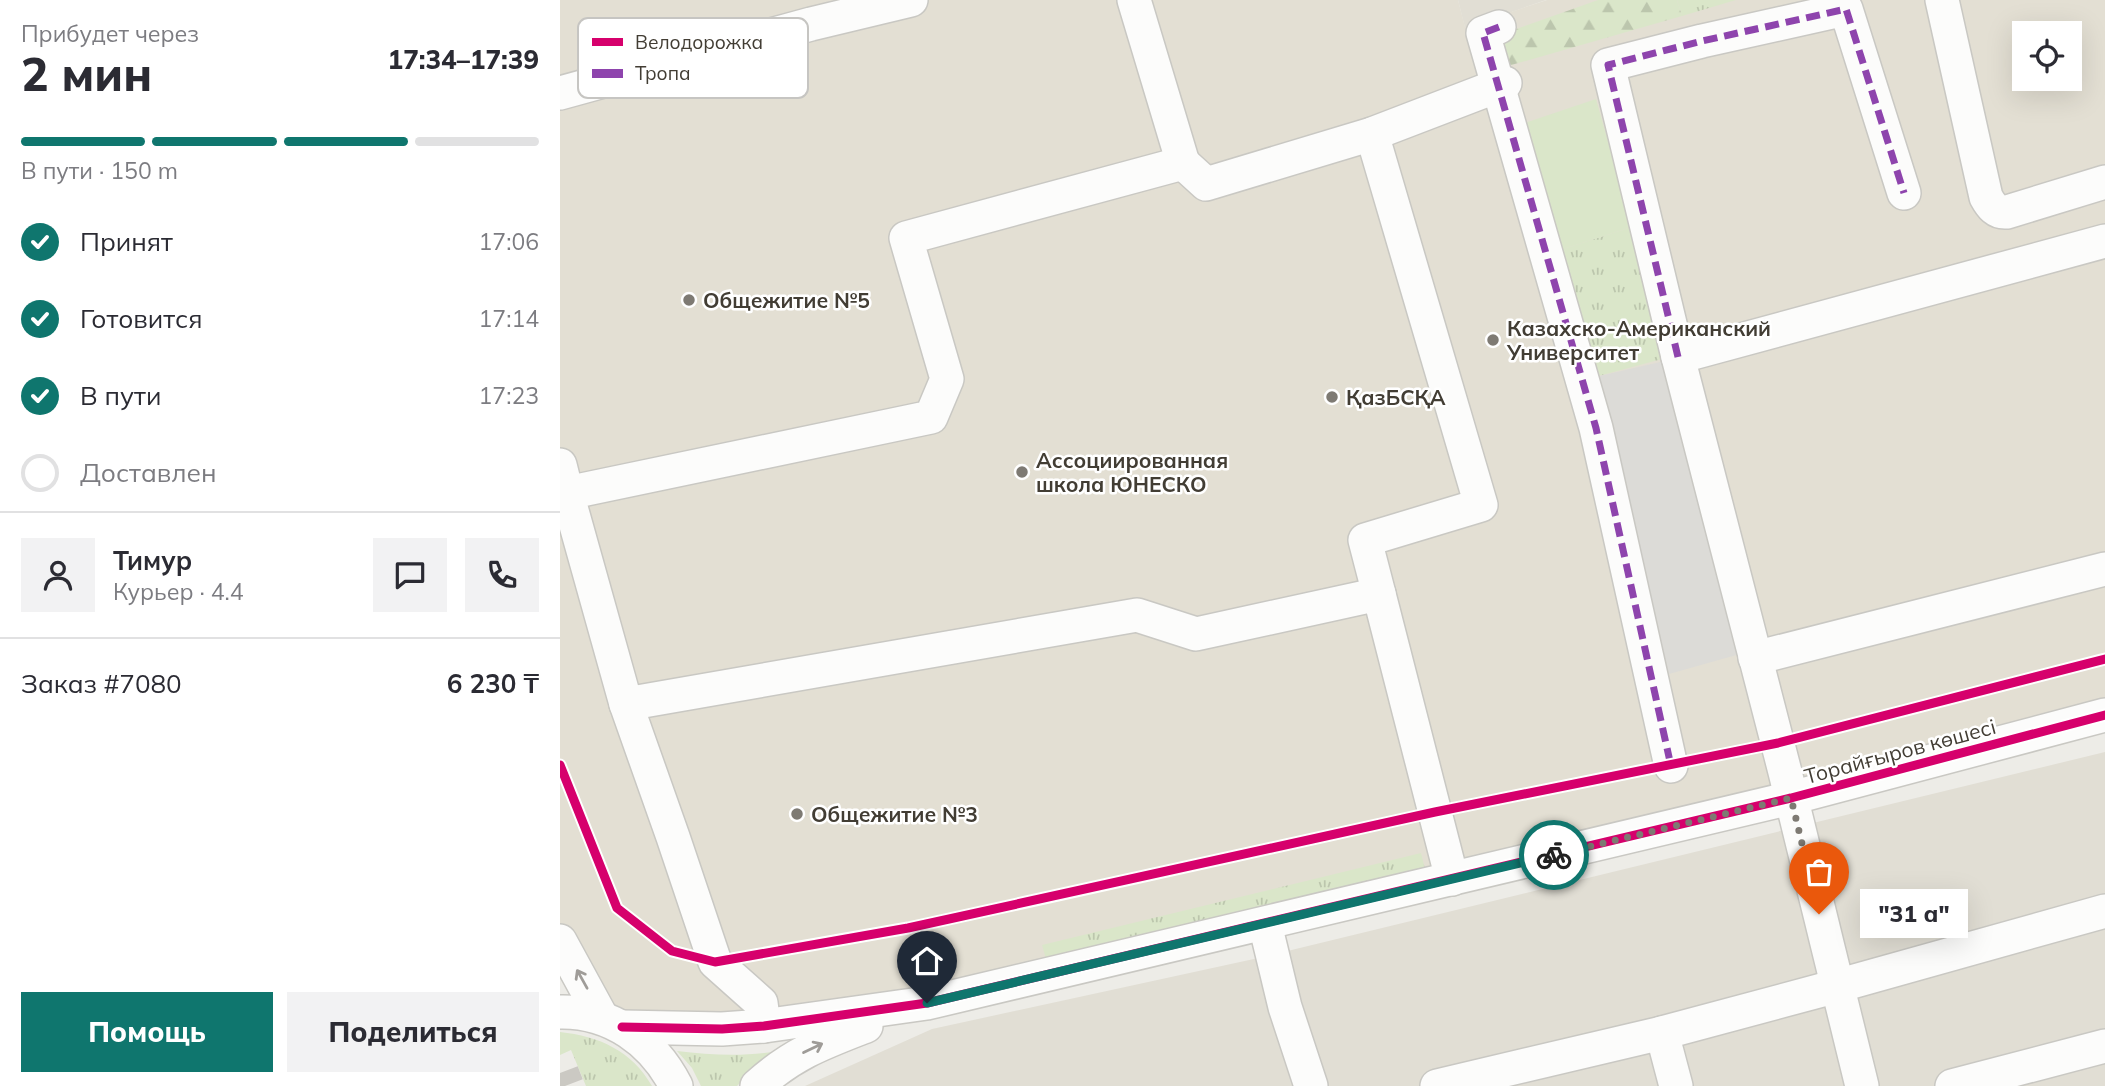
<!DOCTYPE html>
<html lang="ru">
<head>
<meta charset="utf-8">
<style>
  body { margin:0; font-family:Mulish,sans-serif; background:#f2f2f3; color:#2b2b33; height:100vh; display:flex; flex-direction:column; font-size:26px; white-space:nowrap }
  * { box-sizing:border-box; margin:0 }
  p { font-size:23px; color:#7c7c81 }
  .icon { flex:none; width:38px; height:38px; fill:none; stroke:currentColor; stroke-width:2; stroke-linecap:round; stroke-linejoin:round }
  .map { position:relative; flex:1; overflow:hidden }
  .panel { display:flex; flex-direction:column; background:#fff; width:560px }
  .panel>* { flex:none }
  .controls { position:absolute; left:1452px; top:21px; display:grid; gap:14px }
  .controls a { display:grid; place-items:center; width:70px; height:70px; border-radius:0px; background:#fff; box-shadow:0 7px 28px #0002; font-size:35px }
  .pin { position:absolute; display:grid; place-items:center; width:60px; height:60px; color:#fff; margin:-72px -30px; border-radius:50% 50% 50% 0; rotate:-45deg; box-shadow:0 0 7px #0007 }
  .pin .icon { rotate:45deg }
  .courier { position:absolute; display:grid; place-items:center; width:70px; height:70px; margin:-35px; border:5px solid #0f766e; border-radius:50%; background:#fff; color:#222; box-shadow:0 2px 9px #0007 }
  .bubble { position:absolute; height:49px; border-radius:0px; background:#fff; box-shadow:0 7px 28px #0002; font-size:23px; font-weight:800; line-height:49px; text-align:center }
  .overview em { font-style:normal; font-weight:800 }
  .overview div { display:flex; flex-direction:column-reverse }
  .overview { display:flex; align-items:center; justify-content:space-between; height:119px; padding:0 21px }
  h1 { font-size:46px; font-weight:800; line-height:52px }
  .bar { display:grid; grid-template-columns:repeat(4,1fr); gap:10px 7px; align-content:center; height:84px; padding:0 21px }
  .bar i { height:9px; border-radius:5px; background:#e1e1e2 }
  .bar .on { background:#0f766e }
  .bar p { grid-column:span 4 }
  .line { display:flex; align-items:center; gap:18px; padding:0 21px; border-top:2px solid #e1e1e2 }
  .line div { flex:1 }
  .round { display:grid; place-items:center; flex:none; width:74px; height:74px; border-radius:0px; background:#f2f2f3 }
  ol { padding:0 21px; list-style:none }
  li { display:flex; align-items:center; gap:21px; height:77px }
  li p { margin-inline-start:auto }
  li .icon { padding:7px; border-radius:50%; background:#0f766e; color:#fff; stroke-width:4 }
  li:last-child { color:#7c7c81 }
  li i { width:38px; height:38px; border:4px solid #e1e1e2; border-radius:50% }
  .button { display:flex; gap:14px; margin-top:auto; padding:14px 21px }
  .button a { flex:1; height:80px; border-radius:0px; background:#0f766e; color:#fff; font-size:28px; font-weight:800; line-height:80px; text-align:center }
  .button a+a { background:#f2f2f3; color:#2b2b33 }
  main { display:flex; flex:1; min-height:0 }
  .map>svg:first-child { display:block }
</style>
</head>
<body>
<main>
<section class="panel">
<div class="overview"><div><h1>2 мин</h1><p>Прибудет через</p></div><em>17:34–17:39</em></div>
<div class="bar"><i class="on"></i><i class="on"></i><i class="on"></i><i></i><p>В пути · 150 m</p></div>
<ol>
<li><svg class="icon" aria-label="check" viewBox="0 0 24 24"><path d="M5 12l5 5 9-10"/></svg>Принят<p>17:06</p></li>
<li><svg class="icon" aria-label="check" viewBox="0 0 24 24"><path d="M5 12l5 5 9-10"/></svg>Готовится<p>17:14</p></li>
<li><svg class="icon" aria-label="check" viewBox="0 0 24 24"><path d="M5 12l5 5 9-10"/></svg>В пути<p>17:23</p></li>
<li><i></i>Доставлен</li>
</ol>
<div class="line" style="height:126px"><a class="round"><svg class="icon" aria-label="person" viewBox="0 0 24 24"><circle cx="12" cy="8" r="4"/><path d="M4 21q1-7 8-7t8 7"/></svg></a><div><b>Тимур</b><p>Курьер · 4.4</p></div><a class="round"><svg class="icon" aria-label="chat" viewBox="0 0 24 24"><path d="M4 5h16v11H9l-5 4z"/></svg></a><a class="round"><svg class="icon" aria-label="phone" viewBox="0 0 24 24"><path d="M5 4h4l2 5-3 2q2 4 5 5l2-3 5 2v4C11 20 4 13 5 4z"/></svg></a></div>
<div class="line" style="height:91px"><div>Заказ #7080</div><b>6 230 ₸</b></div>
<div class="button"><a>Помощь</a><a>Поделиться</a></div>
</section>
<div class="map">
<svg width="1545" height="1086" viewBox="0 0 1545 1086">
  <defs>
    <pattern id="grass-tufts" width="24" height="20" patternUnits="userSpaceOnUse" patternTransform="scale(1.75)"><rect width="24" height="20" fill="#dae6c9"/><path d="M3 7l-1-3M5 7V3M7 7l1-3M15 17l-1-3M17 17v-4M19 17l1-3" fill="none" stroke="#bcc6ad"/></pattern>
    <pattern id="forest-firs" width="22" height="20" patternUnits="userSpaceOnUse" patternTransform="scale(1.75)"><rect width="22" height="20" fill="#dae6c9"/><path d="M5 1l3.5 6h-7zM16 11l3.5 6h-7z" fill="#bcc6ad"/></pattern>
  </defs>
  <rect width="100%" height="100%" fill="#edece7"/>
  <g fill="#e1ded4">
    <path d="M898,0H986L905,28Z"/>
    <path d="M1545,752V1086H245L372,1029L703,957Z"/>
  </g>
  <path fill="#e3dfd3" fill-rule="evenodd" d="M0,0H898L905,27L987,0H1545V715L367,1003L62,1027L0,941ZM1465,33H1510V79H1465Z"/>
  <g fill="url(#grass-tufts)">
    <path d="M1117,0H1176L1122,16Z"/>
    <path d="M1072,227L1102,359L1035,377L997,251Z"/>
    <path d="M861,853L866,873L486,959L482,945Z"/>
    <path d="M0,1032C39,1036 72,1051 92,1086H26L11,1050L0,1055Z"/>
    <path d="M117,1051C151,1055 184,1057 218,1051L192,1071L177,1086H141L132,1068Z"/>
  </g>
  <path fill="url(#forest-firs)" d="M1038,0H1117L1122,16L941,68L934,37Z"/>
  <path fill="#dae6c9" d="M1036,99L1072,227L997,251L959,125Z"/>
  <path fill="#dcdbd7" d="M1109,360L1187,652L1109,674L1035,377Z"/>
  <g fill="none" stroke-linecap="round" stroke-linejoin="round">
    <path stroke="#cbc9c3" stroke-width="38" stroke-dasharray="38 19" stroke-linecap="butt" d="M0,1073L5,1086"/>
    <defs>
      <g id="minor">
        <path d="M574,0L623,163L346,238L387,379L371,417L7,493L66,704L577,615L636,634L819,594L892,879"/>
        <path d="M1382,0L1426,197C1431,206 1436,213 1447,212L1545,182"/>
        <path d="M939,27L923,33L1036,428L1111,766"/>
        <path d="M0,93L251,24L351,0"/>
        <path d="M812,134L921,505L805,540L819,594"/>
        <path d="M623,163L646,184L812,134L945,83"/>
        <path d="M1118,357L1048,65L1142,41L1286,9L1344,193"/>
        <path d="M0,465L7,493"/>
        <path d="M1195,658L1545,569"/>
        <path d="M66,704L113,837L155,962L201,1003L204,1026"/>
        <path d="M705,924L725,1007L751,1086"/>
        <path d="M0,941L42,1018"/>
        <path d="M0,1012C51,1011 93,1041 116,1086"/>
        <path d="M62,1027L162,1029L204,1026L367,1003L1231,798L1545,715"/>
        <path d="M1102,1033L1116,1086"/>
        <path d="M197,1086C232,1054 262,1043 306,1026"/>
        <path d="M877,1086L1102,1033L1277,986L1545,911"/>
        <path d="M1302,1086L1225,772L1118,357L1545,241"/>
        <path d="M1392,1086L1545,1046"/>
      </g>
    </defs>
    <use href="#minor" stroke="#c9c8c3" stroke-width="36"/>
    <use href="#minor" stroke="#fcfcfb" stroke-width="33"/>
    <g stroke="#8e44ad" stroke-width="7" stroke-dasharray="14 7" stroke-linecap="butt">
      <path d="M939,27L923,33L1036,428L1111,766"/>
      <path d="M1118,357L1048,65L1142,41L1286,9L1344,193"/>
    </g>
    <defs>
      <g id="cycleway">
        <path d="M0,765L57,908L112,951L155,962L348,928L875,812L1218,743L1545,659"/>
        <path d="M62,1027L162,1029L204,1026L367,1003L1231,798L1545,715"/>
      </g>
    </defs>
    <use href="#cycleway" stroke="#fff" stroke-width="13"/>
    <use href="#cycleway" stroke="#d6006c" stroke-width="9"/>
  </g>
  <defs><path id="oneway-shaft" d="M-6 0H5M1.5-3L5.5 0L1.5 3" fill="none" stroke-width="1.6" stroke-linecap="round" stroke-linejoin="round" transform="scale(1.75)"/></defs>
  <g stroke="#9f9c98">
    <use href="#oneway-shaft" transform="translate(22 979) rotate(-119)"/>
    <use href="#oneway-shaft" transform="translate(253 1048) rotate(-26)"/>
  </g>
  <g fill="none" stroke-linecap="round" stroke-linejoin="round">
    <path stroke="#7e7a73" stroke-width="7" stroke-dasharray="0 12.6" d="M994,855L1231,798L1259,914"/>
    <path stroke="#0f766e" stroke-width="9" d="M367,1003L994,855"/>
  </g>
  <g fill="#7e7a73" stroke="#fff" stroke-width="2.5">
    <circle cx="129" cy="300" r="7"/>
    <circle cx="933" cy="340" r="7"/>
    <circle cx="772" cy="397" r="7"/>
    <circle cx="462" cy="472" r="7"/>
    <circle cx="237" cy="814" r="7"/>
  </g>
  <g text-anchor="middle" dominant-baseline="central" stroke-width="5" stroke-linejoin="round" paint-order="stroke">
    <g font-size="21" font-weight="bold" fill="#423d34" stroke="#fff" text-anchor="start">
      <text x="143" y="300">Общежитие №5</text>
      <text x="947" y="328">Казахско-Американский<tspan x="947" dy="24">Университет</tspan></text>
      <text x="786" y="397">ҚазБСҚА</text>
      <text x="476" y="460">Ассоциированная<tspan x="476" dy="24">школа ЮНЕСКО</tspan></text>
      <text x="251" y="814">Общежитие №3</text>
    </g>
    <g font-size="21" fill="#423d34" stroke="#fff">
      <text transform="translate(1340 751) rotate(-15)">Торайғыров көшесі</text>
    </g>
  </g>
  <rect x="18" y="18" width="230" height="80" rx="10" fill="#fff" stroke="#c6c5c2" stroke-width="2"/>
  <rect x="32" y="38" width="31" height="8" fill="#d6006c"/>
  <rect x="32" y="69" width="31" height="9" fill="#8e44ad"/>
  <g font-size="19" fill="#423d34">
    <text x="75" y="49">Велодорожка</text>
    <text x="75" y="80">Тропа</text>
  </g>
</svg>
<div class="controls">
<a><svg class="icon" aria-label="locate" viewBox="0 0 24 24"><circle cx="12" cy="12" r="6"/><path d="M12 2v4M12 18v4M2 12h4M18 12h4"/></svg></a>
</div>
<div class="pin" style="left:1259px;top:914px;background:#ea580c"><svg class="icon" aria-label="bag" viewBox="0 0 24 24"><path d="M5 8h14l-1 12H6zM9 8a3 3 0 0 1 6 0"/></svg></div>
<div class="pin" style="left:367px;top:1003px;background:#1f2937"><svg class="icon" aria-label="home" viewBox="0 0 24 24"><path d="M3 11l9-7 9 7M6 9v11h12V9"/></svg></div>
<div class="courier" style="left:994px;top:855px"><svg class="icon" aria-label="bike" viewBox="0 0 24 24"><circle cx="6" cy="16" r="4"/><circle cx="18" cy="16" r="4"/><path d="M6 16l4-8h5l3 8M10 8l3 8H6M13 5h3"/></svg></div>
<div class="bubble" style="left:1300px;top:889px;width:108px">&quot;31 а&quot;</div>
</div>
</main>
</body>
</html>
